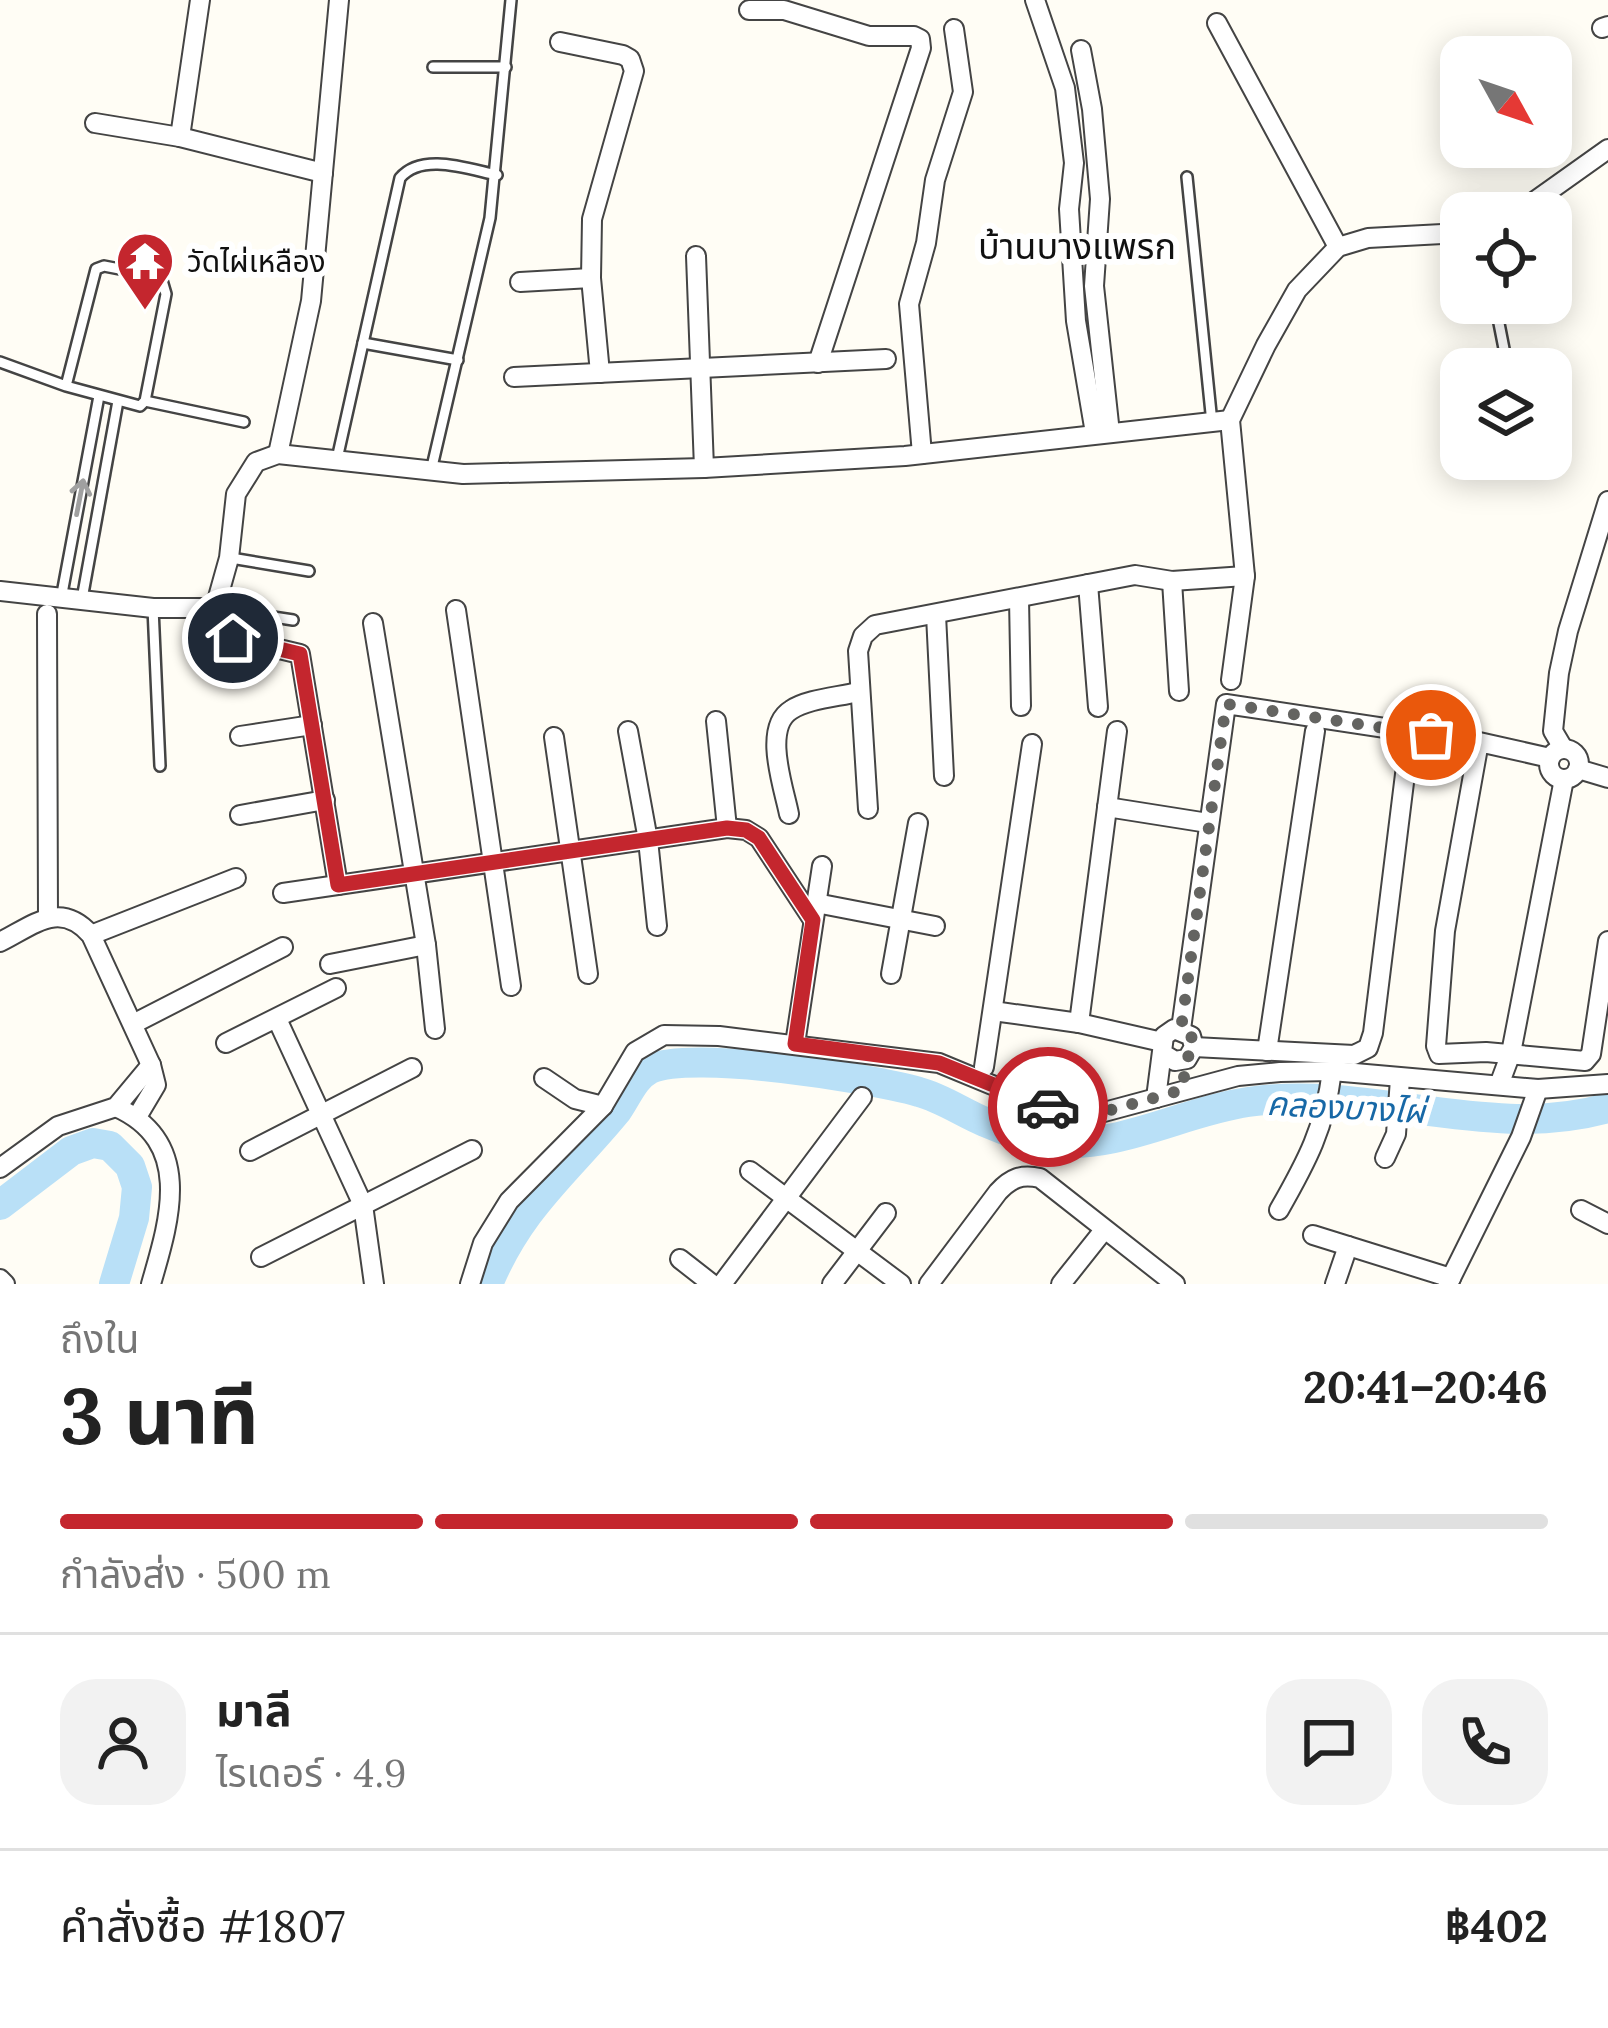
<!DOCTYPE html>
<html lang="th">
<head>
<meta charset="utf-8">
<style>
  body { margin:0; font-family:Lora,"Noto Sans Thai",serif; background:#f2f2f2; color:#222; height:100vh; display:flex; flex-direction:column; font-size:45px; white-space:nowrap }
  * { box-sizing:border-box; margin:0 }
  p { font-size:39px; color:#767676 }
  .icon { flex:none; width:66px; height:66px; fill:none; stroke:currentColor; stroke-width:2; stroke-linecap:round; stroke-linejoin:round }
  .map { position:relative; height:1284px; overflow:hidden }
  .panel { display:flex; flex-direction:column; background:#fff; flex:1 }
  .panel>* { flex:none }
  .needle { width:78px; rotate:130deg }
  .buttons { position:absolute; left:1440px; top:36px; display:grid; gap:24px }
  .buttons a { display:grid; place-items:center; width:132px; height:132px; border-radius:24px; background:#fff; box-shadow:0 6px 30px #0003; font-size:60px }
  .pin { position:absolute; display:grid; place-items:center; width:102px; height:102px; color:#fff; margin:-51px; border:6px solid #fff; border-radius:50%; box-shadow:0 3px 12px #0007 }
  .courier { position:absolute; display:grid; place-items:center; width:120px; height:120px; margin:-60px; border:9px solid #c4262e; border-radius:50%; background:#fff; color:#222; box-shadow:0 3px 15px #0007 }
  .head em { font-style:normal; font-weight:700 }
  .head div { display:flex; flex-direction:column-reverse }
  .head { display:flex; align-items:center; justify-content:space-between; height:204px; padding:0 60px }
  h1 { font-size:78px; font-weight:700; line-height:90px }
  .bar { display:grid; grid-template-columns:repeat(4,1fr); gap:18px 12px; align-content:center; height:144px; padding:0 60px }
  .bar i { height:15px; border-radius:9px; background:#e0e0e0 }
  .bar .active { background:#c4262e }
  .bar p { grid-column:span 4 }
  .line { display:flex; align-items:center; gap:30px; padding:0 60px; border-top:3px solid #e0e0e0 }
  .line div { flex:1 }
  .round { display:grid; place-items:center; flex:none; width:126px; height:126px; border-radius:36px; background:#f2f2f2 }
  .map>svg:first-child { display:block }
</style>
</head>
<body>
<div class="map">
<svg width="1608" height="1284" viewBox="0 0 1608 1284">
  <rect width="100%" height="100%" fill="#fffdf5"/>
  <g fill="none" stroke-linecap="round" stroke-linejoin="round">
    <g stroke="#b9e0f7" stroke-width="30">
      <path d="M0,1205L71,1151L93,1143L110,1146L130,1166L137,1187L134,1218L114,1284"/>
      <path d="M488,1284C520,1207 566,1173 617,1111C627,1097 634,1077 650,1069C693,1050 870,1078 919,1092C942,1098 963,1113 985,1122C1005,1131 1032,1139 1054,1142C1116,1150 1185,1111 1248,1102C1368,1084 1489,1142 1608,1108"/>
    </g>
    <defs>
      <g id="service">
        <path d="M433,67H506"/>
        <path d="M1187,177L1212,423"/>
        <path d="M1495,303L1508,369"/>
        <path d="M363,343L458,360"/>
        <path d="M0,362L66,386L140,406L145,401L166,294L161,277L104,266L96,269L66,386"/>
        <path d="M145,401L244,422"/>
        <path d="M337,459L400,178C422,152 468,169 497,175"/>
        <path d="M431,471L490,218L511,0"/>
        <path d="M231,558L309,571"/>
        <path d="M61,599L99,396"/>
        <path d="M82,599L118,401"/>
        <path d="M153,608L160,766"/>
        <path d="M215,608L293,620"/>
      </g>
      <g id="minor">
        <path d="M1035,0L1065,88L1074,163L1069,209L1076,321L1095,433"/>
        <path d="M749,10H784L869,36H914L920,39L921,48L818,363"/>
        <path d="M1217,23L1338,247"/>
        <path d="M1602,28L1608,26"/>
        <path d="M560,42L623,55L630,59L634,71L592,219L591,278L600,373"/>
        <path d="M1081,50L1092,109L1100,199L1094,286L1110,433"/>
        <path d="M95,123L180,137L323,173"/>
        <path d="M180,137L200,0"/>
        <path d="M1518,213L1608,149"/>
        <path d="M696,256L704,468"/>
        <path d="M520,282L591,278"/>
        <path d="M514,377L886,359"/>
        <path d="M278,454L311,301L339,0"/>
        <path d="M922,454L909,304L926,243L935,180L963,92L954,29"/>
        <path d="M1172,581L1179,691"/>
        <path d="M1088,584L1098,707"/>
        <path d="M0,591L153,608H215L229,558L236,494L256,462L278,454L463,474L704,468L905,456L1230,420"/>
        <path d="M1019,599L1021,706"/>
        <path d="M456,610L511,986"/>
        <path d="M47,614L48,918"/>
        <path d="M936,615L944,776"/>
        <path d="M373,623L426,945L435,1029"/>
        <path d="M233,638L300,654L338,885"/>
        <path d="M1231,680L1245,576L1230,420L1266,345L1297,290L1338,247L1368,238L1461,233"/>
        <path d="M716,721L727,828"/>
        <path d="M628,731L648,840L657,926"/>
        <path d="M240,736L312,725"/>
        <path d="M554,737L588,974"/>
        <path d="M1563,748L1553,731L1559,673L1568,631L1608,501"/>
        <circle cx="1564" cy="764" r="15"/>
        <path d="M1550,758L1479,742L1445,931L1436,1046L1439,1054L1486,1052L1585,1061L1591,1054L1608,941"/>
        <path d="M1578,769L1608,778"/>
        <path d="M1107,807L1208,823"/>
        <path d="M868,809L858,651L863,636L875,625L1135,575L1172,581L1245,576"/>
        <path d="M789,814C784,788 762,728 791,710C807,699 838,697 858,692"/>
        <path d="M240,815L325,800"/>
        <path d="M283,893L727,828L746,830L759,838L813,920"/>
        <path d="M816,903L935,926"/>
        <path d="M91,935L236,878"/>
        <path d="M0,942C34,925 60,900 91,935L151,1065L156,1085L137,1117"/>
        <path d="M330,964L426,945"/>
        <path d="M891,974L918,823"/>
        <path d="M993,1011L1079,1023L1162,1042"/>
        <path d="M277,1019L363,1205L374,1284"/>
        <path d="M1079,1023L1117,731"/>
        <path d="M133,1024L283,947"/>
        <path d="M1181,1029L1226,704L1471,741"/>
        <path d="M226,1043L336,988"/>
        <path d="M795,1044L822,866"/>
        <path d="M1194,1047L1354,1055L1368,1048L1373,1033L1409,742"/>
        <path d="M1267,1051L1315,731"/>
        <path d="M984,1067L1032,744"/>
        <path d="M544,1078L575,1099L603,1106"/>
        <path d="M1499,1085L1511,1053L1564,779"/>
        <path d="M1156,1098L1164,1036L1174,1029L1191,1036L1194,1047L1187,1059L1175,1061L1165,1055"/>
        <path d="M116,1107C194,1142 170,1219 151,1284"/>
        <path d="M250,1151L412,1068"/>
        <path d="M1385,1158L1396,1134L1400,1079"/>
        <path d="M0,1168L58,1126L116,1107L151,1065"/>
        <path d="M750,1171L901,1284"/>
        <path d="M1279,1210C1307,1161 1325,1127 1332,1071"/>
        <path d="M1581,1210L1608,1224"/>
        <path d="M1313,1235L1451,1278"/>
        <path d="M261,1257L472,1150"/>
        <path d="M680,1259L712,1284"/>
        <path d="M0,1279L5,1284"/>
        <path d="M470,1284L483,1243L509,1201L603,1106L635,1052L664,1035L719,1036L939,1063L1043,1106L1093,1115L1238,1076L1280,1072L1332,1071L1538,1089L1608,1084"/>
        <path d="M722,1284L862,1097"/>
        <path d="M832,1284L886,1213"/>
        <path d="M929,1284L998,1192C1011,1178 1021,1174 1040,1178L1175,1284"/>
        <path d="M1061,1284L1104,1230"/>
        <path d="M1335,1284L1348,1246"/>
        <path d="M1448,1284L1521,1137L1538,1089"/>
      </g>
    </defs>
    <use href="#service" stroke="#444" stroke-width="14"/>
    <use href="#minor" stroke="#444" stroke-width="22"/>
    <use href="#service" stroke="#fff" stroke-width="9"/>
    <use href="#minor" stroke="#fff" stroke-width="18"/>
  </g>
  <defs><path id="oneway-shaft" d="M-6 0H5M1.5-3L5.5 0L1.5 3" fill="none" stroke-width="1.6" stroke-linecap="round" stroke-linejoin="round" transform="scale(3)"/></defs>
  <use stroke="#a0a0a0" href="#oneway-shaft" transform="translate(80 497) rotate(-79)"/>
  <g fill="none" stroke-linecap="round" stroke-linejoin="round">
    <path stroke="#646461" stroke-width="12" stroke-dasharray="0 21.6" d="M1048,1107L1093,1115L1182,1090L1187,1058L1195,1047L1191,1036L1181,1029L1226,704L1431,735"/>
    <path stroke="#c4262e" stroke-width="15" d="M233,638L300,654L338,885L727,828L746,830L759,838L813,920L795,1044L939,1063L1048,1107"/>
  </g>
  <defs>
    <symbol id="temple-pin" viewBox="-11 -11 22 30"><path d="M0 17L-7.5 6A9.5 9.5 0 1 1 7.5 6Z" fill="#c4262e" stroke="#fff"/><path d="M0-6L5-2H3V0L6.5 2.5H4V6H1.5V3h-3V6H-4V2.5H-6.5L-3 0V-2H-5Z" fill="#fff"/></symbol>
  </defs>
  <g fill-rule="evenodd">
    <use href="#temple-pin" x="112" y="228" width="66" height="90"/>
  </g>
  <g text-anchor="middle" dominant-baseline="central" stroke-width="12" stroke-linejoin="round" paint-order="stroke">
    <g font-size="30" fill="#111" stroke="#fff" text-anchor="start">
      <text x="187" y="261">วัดไผ่เหลือง</text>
    </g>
    <g font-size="33" font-style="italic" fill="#1768a6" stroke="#fff">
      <text transform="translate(1346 1107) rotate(3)">คลองบางไผ่</text>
    </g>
    <g font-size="36" fill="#111" stroke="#fff">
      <text x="1077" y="246">บ้านบางแพรก</text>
    </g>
  </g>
</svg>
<div class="buttons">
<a><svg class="needle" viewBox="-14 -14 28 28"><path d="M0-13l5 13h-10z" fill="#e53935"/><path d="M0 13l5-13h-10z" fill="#767676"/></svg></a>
<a><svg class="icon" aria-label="locate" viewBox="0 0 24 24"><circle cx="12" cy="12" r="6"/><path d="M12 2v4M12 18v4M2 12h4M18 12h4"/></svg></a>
<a><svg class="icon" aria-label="layers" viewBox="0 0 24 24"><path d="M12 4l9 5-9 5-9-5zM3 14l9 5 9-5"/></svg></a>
</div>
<div class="pin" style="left:1431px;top:735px;background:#ea580c"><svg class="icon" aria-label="bag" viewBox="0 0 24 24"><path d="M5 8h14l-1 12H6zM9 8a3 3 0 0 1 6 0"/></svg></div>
<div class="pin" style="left:233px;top:638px;background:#1f2937"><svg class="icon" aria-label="home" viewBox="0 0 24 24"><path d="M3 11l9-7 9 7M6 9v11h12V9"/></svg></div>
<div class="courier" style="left:1048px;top:1107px"><svg class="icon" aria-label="car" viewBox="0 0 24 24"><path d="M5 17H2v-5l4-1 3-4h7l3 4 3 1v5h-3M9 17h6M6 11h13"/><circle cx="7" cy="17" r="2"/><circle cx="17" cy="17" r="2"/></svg></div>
</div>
<section class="panel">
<div class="head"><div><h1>3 นาที</h1><p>ถึงใน</p></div><em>20:41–20:46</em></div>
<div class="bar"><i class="active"></i><i class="active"></i><i class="active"></i><i></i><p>กำลังส่ง · 500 m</p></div>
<div class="line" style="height:216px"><a class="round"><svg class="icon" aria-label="person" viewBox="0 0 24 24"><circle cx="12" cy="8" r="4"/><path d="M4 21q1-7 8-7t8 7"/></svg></a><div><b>มาลี</b><p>ไรเดอร์ · 4.9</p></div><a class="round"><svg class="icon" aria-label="chat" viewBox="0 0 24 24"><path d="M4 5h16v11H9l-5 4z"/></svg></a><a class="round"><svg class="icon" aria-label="phone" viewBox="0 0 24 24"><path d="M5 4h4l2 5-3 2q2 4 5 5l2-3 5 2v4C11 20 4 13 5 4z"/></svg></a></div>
<div class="line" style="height:156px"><div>คำสั่งซื้อ #1807</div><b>฿402</b></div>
</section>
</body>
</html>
